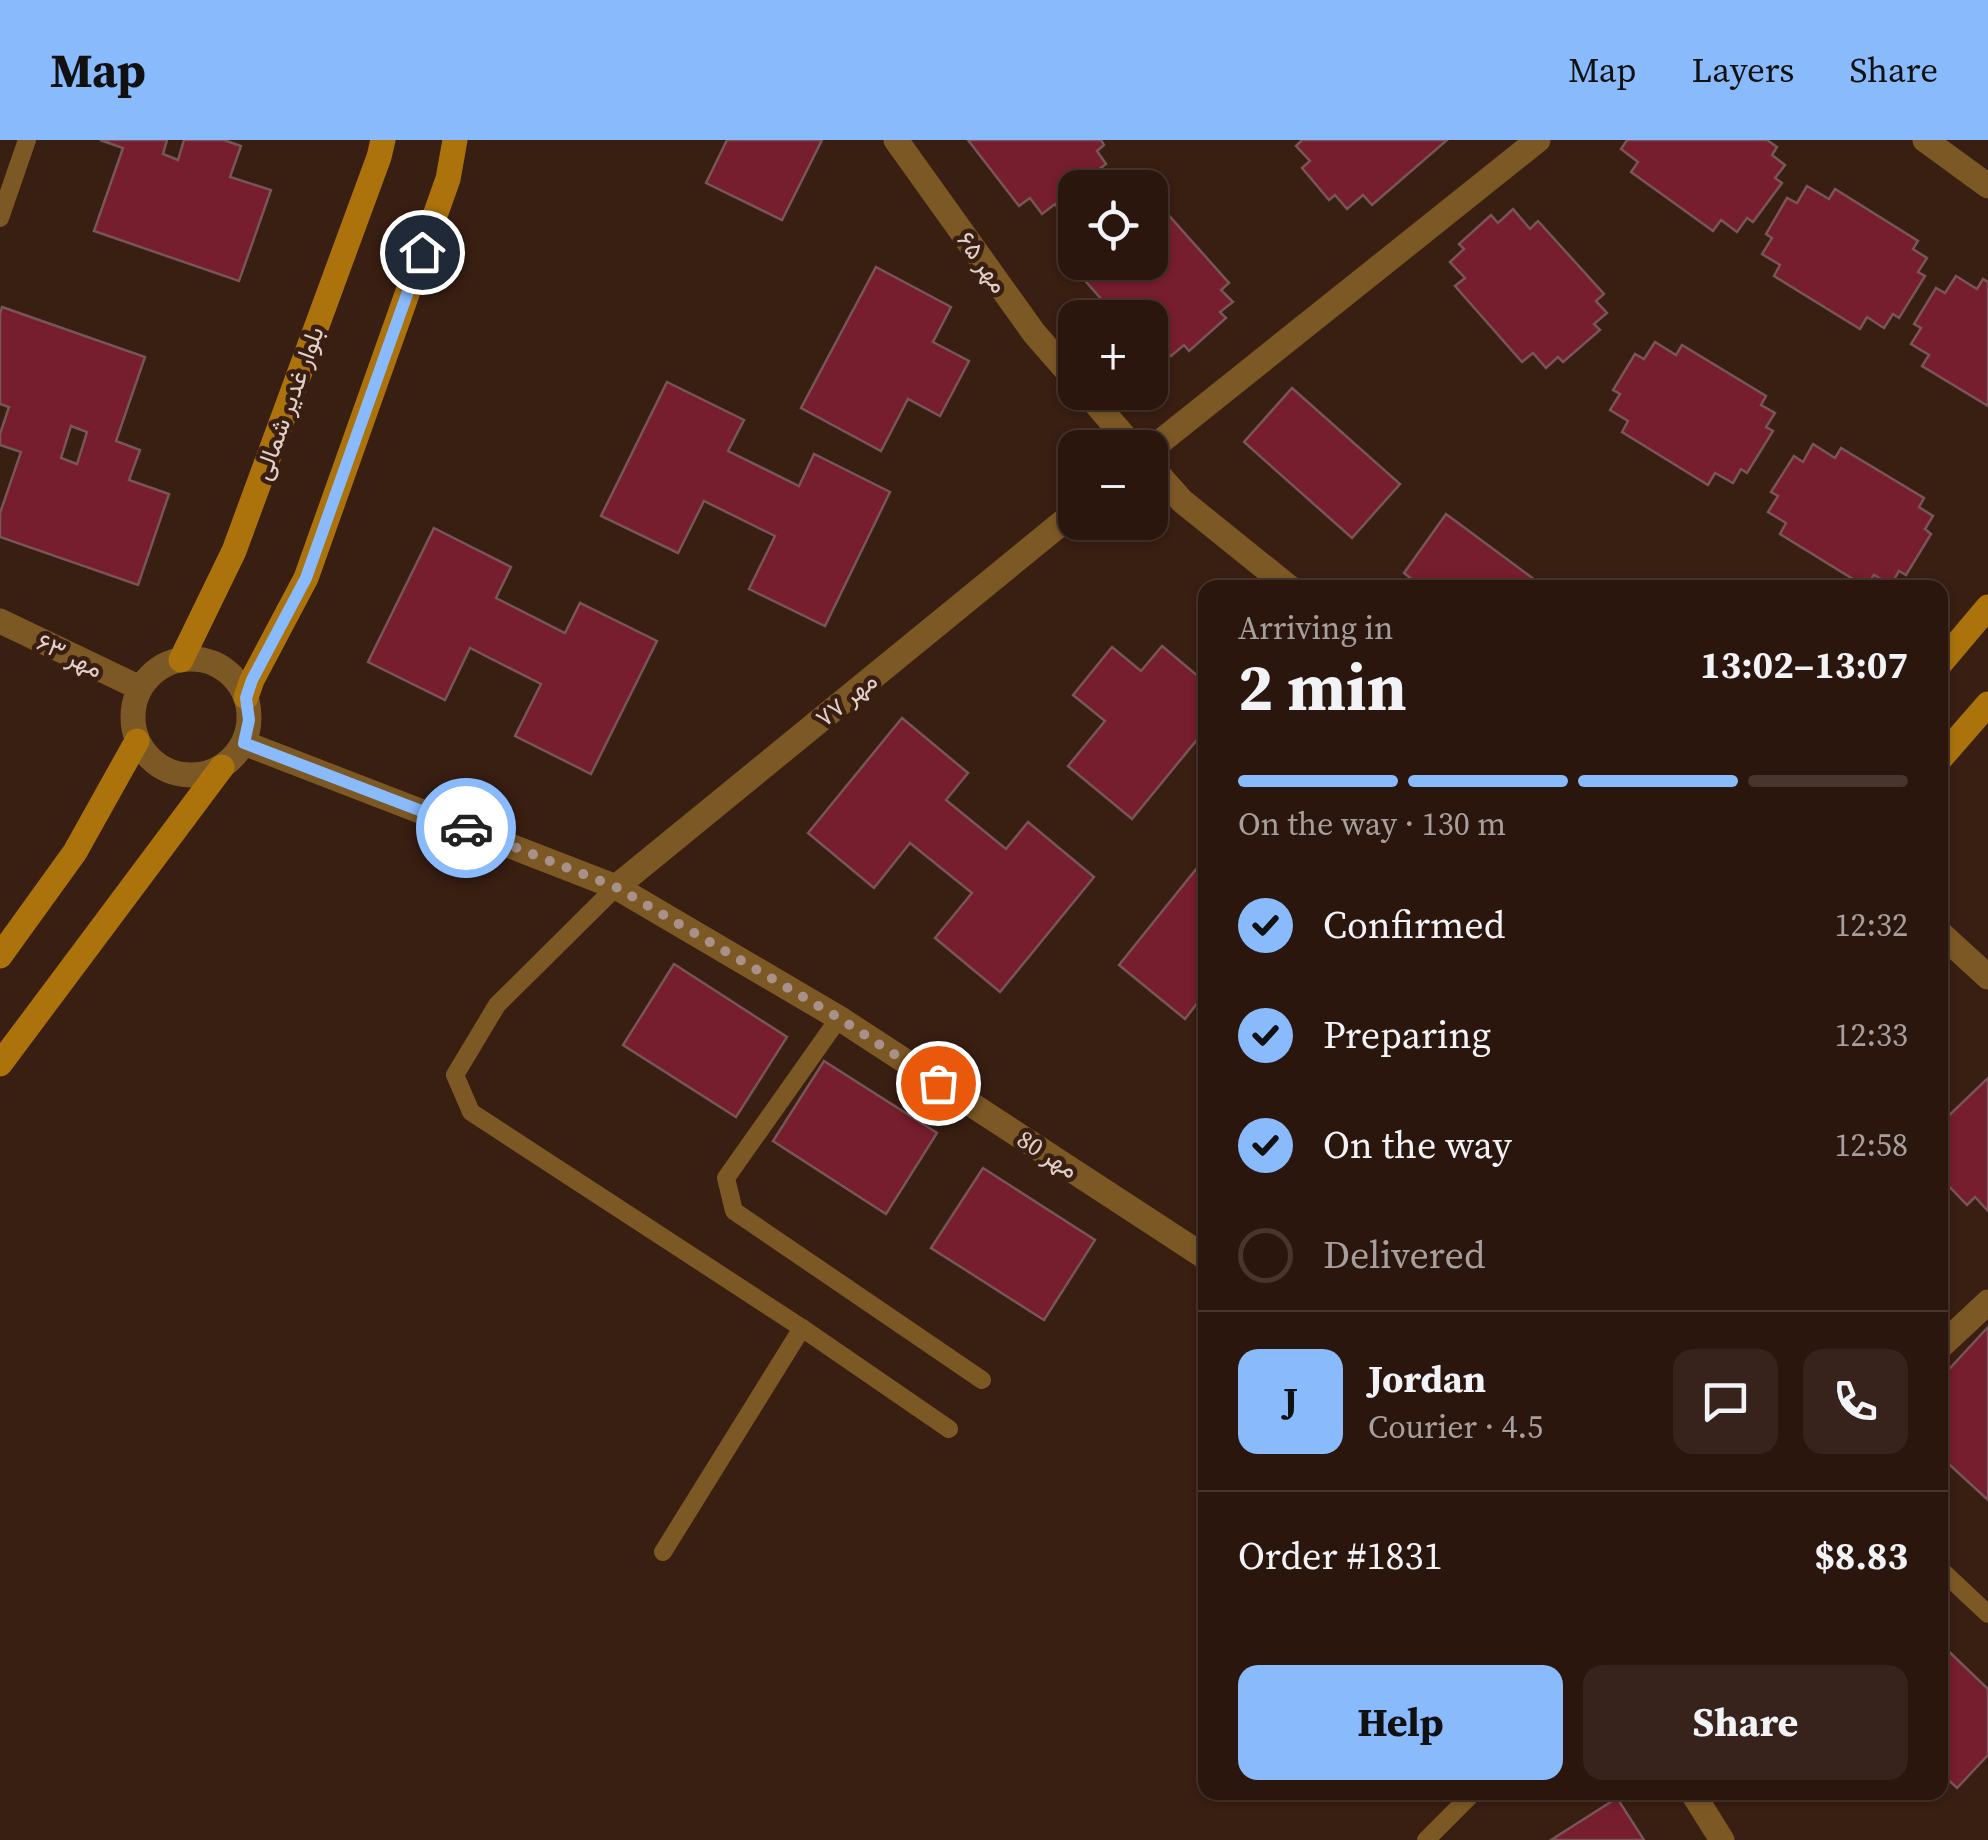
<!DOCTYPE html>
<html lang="en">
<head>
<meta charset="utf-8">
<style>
  body { margin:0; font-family:"Source Serif 4",Vazirmatn,serif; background:#37231c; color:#f1f3f6; height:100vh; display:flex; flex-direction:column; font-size:38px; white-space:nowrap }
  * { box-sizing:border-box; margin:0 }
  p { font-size:32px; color:#a69f9e }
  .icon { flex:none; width:55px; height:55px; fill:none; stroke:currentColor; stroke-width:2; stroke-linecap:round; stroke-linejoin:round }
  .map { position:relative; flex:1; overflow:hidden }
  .side { position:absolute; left:1198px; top:440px; width:750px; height:1220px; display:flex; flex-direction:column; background:#2b160e; border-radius:20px; box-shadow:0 2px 8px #0004,0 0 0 2px #47352e }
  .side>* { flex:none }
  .tools { position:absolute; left:1058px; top:30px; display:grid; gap:20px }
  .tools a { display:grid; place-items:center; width:110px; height:110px; border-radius:20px; background:#2b160e; box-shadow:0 2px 8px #0004,0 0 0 2px #47352e; font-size:50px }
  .pin { position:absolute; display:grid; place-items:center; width:85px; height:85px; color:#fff; margin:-42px; border:5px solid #fff; border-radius:50%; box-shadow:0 2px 10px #0007 }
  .courier { position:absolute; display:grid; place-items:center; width:100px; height:100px; margin:-50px; border:8px solid #89bafc; border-radius:50%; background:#fff; color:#222; box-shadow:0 2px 12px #0007 }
  .head em { font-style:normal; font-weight:700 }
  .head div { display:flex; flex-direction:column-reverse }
  .head { display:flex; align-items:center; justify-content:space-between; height:170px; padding:0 40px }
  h1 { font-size:65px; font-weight:700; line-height:75px }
  .bar { display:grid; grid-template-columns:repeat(4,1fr); gap:15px 10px; align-content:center; height:120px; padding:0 40px }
  .bar i { height:12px; border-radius:8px; background:#47352e }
  .bar .current { background:#89bafc }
  .bar p { grid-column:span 4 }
  .line { display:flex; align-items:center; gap:25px; padding:0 40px; border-top:2px solid #47352e }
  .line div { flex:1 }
  .round { display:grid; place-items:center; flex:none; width:105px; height:105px; border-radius:20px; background:#37231c }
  ol { padding:0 40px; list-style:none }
  li { display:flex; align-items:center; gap:30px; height:110px }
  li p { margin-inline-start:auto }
  li .icon { padding:10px; border-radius:50%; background:#89bafc; color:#111; stroke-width:4 }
  li:last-child { color:#a69f9e }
  li i { width:55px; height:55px; border:5px solid #47352e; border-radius:50% }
  .primary-button { display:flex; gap:20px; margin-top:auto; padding:20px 40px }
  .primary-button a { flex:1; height:115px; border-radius:20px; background:#89bafc; color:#111; font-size:40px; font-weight:700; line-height:115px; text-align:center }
  .primary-button a+a { background:#37231c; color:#f1f3f6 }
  header { display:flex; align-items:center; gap:60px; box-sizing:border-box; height:140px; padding:0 50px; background:#89bafc; color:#111 }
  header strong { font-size:48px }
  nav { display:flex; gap:55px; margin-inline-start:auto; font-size:35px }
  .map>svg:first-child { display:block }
</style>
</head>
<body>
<header>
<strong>Map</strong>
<nav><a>Map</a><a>Layers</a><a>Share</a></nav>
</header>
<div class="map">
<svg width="1988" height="1700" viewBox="0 0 1988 1700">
  <rect width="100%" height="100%" fill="#391e12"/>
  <g fill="#761d2e" stroke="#785557" stroke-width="2.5" fill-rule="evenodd">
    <path d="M100,0H167L163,14L178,20L184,0H224L241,6L230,37L271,50L239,141L94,91L123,8Z"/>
    <path d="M727,0H822L782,80L706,43Z"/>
    <path d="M968,0H1101L1104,5L1097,11L1106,24L1093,34L1098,40L1088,48H1075V58L1059,70L1055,64L1042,74L1030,58L1019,66Z"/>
    <path d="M1302,0H1447L1372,65L1363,55L1347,69L1335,55L1329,60L1302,28L1310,21L1296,6Z"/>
    <path d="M1627,0H1767L1777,7L1772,15L1785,25L1775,38L1782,43L1753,82L1747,78L1737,92L1721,80L1713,91L1631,32L1638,22L1621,9Z"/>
    <path d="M1807,46L1829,59L1835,49L1918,101L1913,109L1927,118L1918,132L1925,136L1899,178L1893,174L1884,188L1867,177L1860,189L1774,136L1780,125L1762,114L1772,98L1766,94L1787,58L1797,63Z"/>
    <path d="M1513,69L1530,89L1538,81L1604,154L1596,161L1607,173L1594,184L1600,190L1563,222L1558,217L1546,228L1533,213L1522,222L1455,146L1465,138L1450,122L1464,109L1459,104L1491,75L1498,83Z"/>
    <path d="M1164,70L1229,143L1221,150L1233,162L1220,172L1226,178L1189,211L1184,205L1171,216L1158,202L1150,209V178H1118L1080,135L1090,127L1087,122H1150V71L1156,77Z"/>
    <path d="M876,127L951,167L933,202L969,221L940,276L908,259L881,311L801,268Z"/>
    <path d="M1956,136L1977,149L1983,139L1988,142V266L1922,226L1929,215L1911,204L1921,188L1914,184L1936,148L1945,153Z"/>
    <path d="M2,167L145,217L116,301L140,310L129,340L169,354L138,445L0,397V373L21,312L0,305V294L9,267L0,264V174ZM71,286L87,292L77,324L61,318Z"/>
    <path d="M1655,202L1676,215L1682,205L1766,256L1761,265L1775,273L1766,287L1773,291L1747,333L1741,329L1733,343L1715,333L1708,345L1622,292L1628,281L1610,270L1620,254L1613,250L1635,214L1644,219Z"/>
    <path d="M667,242L744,280L728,311L799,346L814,314L890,352L825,486L749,449L775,396L704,361L678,413L601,376Z"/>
    <path d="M1292,248L1400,344L1352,398L1244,302Z"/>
    <path d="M1813,304L1835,318L1841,308L1924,358L1919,367L1933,376L1925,389L1931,394L1906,435L1899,431L1891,445L1874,435L1866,447L1780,394L1786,383L1768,372L1778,356L1771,352L1794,316L1803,322Z"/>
    <path d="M1446,374L1546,448H1423L1404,433Z"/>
    <path d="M434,388L511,427L496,458L565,493L580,463L657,501L591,634L515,596L541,544L470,508L445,560L368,522Z"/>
    <path d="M1162,506L1205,542V590L1132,679L1068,626L1105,581L1073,555L1112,507L1141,531Z"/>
    <path d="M902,578L968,633L946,660L1006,709L1028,682L1094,737L1000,852L935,798L972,753L910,703L874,748L808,693Z"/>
    <path d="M1205,718V853L1185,879L1119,825Z"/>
    <path d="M674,824L787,897L736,977L623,905Z"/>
    <path d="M824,921L937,993L886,1074L773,1001Z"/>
    <path d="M1988,938V1071L1975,1057L1967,1065L1940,1037V1001L1945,997L1940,992V984Z"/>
    <path d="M983,1028L1095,1100L1044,1180L931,1108Z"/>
    <path d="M1988,1187V1360L1940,1316V1239Z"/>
    <path d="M1940,1503L1988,1549V1615L1957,1648L1940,1632Z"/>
    <path d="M1617,1658L1644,1700H1551Z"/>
  </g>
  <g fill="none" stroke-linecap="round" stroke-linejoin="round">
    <g stroke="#7c5825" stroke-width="18">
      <path d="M0,78L27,0"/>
      <path d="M616,747L497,865L455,935L471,972L802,1188L949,1289"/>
      <path d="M839,878L726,1038L734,1071L982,1240"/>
      <path d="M663,1412L802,1188"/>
      <path d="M1940,1429L1988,1474"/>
      <path d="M1426,1700L1474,1652"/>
    </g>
    <g stroke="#7c5825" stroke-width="25">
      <path d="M896,0L1034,193L1075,240"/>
      <path d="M1925,0L1988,46"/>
      <path d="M1086,252L1134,308"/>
      <path d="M1150,310L1538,0"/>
      <path d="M1150,325L1182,361L1290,448"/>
      <path d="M616,747L1075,372"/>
      <path d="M1940,793L1988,837"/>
      <path d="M1940,1207L1988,1162"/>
    </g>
    <g stroke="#7c5825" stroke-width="25">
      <path d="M0,481L140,548"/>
      <circle cx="191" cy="577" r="58"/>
      <path d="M244,603L616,747L839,878L1205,1117"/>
      <path d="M1692,1652L1722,1700"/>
    </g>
    <g stroke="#ac730d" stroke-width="25">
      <path d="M181,520L234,411L379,17L383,0"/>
      <path d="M1940,524L1988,467"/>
      <path d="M246,557L252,540L306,438L448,39L455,0"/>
      <path d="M1940,619L1988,564"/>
      <path d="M0,816L75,712L137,601"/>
      <path d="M0,924L222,627"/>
    </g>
  </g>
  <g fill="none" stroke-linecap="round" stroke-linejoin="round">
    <path stroke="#a79188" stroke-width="10" stroke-dasharray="0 18" d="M466,688L616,747L839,878L938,943"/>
    <path stroke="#89bafc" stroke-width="12" d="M422,112L306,438L252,540L246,558L249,580L244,603L466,688"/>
  </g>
  <g text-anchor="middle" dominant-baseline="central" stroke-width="9" stroke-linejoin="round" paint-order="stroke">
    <g font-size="25" fill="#e2cfc7" stroke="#391e12">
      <text transform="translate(983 122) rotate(55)">مهر ۶۵</text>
      <text transform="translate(288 263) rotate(-70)">بلوار غدیر شمالی</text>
      <text transform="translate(70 515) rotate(26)">مهر ۶۳</text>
      <text transform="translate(846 559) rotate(-39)">مهر ۷۷</text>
      <text transform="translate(1048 1014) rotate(33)">مهر 80</text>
    </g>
  </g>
</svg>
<div class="tools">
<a><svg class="icon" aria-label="locate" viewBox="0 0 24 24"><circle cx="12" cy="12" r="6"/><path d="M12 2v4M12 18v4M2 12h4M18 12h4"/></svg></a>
<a>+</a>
<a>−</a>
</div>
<div class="pin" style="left:938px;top:943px;background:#ea580c"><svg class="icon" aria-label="bag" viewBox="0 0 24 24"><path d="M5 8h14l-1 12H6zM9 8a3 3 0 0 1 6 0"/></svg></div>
<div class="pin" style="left:422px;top:112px;background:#1f2937"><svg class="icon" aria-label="home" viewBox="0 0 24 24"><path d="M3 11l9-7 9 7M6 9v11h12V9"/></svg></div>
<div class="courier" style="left:466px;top:688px"><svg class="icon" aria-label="car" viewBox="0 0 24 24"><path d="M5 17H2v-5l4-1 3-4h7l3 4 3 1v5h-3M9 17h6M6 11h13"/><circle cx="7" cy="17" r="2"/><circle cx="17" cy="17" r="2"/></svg></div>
<section class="side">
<div class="head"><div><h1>2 min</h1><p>Arriving in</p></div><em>13:02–13:07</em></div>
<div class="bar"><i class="current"></i><i class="current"></i><i class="current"></i><i></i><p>On the way · 130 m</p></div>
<ol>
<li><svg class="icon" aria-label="check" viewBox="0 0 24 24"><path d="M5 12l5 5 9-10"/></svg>Confirmed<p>12:32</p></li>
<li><svg class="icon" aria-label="check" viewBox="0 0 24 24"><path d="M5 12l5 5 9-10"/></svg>Preparing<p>12:33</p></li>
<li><svg class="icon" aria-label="check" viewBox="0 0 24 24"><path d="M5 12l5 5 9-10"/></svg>On the way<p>12:58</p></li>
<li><i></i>Delivered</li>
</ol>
<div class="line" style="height:180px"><b class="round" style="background:#89bafc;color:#111">J</b><div><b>Jordan</b><p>Courier · 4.5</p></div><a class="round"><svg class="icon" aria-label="chat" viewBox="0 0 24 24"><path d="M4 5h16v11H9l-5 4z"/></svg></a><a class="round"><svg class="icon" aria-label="phone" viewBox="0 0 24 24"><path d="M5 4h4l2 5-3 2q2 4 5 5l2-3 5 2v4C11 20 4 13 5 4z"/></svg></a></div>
<div class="line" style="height:130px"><div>Order #1831</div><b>$8.83</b></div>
<div class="primary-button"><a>Help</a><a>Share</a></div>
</section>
</div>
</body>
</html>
